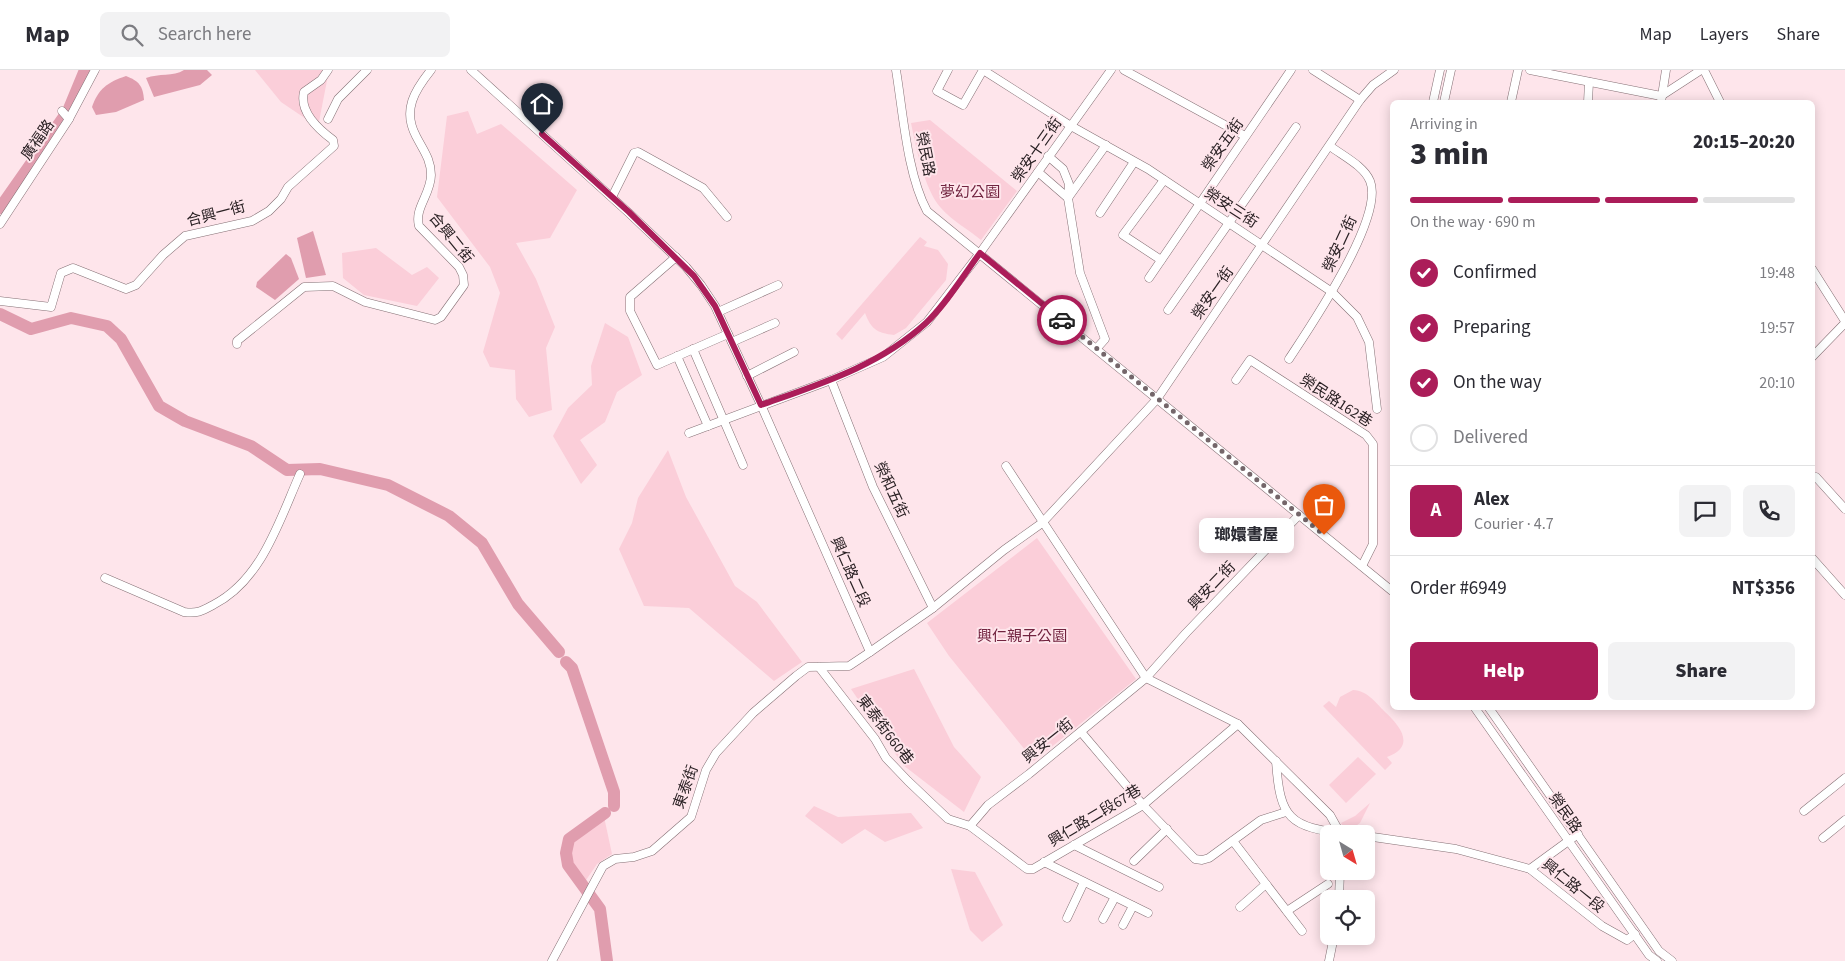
<!DOCTYPE html>
<html lang="en">
<head>
<meta charset="utf-8">
<style>
  body { margin:0; font-family:"Source Sans 3","Noto Sans TC",sans-serif; background:#f2f2f3; color:#2b2b33; height:100vh; display:flex; flex-direction:column; font-size:19px; white-space:nowrap }
  * { box-sizing:border-box; margin:0 }
  p { font-size:16px; color:#7c7c81 }
  .icon { flex:none; width:28px; height:28px; fill:none; stroke:currentColor; stroke-width:2; stroke-linecap:round; stroke-linejoin:round }
  .map { position:relative; flex:1; overflow:hidden }
  .details { position:absolute; left:1390px; top:30px; width:425px; height:610px; display:flex; flex-direction:column; background:#fff; border-radius:8px; box-shadow:0 2px 12px #0003 }
  .details>* { flex:none }
  .needle { width:32px; rotate:143deg }
  .controls { position:absolute; left:1320px; top:755px; display:grid; gap:10px }
  .controls a { display:grid; place-items:center; width:55px; height:55px; border-radius:8px; background:#fff; box-shadow:0 2px 12px #0003; font-size:25px }
  .pin { position:absolute; display:grid; place-items:center; width:42px; height:42px; color:#fff; margin:-51px -21px; border-radius:50% 50% 50% 0; rotate:-45deg; box-shadow:0 0 5px #0007 }
  .pin .icon { rotate:45deg }
  .courier { position:absolute; display:grid; place-items:center; width:50px; height:50px; margin:-25px; border:4px solid #ab1d59; border-radius:50%; background:#fff; color:#222; box-shadow:0 1px 6px #0007 }
  .bubble { position:absolute; height:35px; border-radius:8px; background:#fff; box-shadow:0 2px 12px #0003; font-size:16px; font-weight:800; line-height:35px; text-align:center }
  .head em { font-style:normal; font-weight:800 }
  .head div { display:flex; flex-direction:column-reverse }
  .head { display:flex; align-items:center; justify-content:space-between; height:85px; padding:0 20px }
  h1 { font-size:32px; font-weight:800; line-height:38px }
  .bar { display:grid; grid-template-columns:repeat(4,1fr); gap:8px 5px; align-content:center; height:60px; padding:0 20px }
  .bar i { height:6px; border-radius:4px; background:#e1e1e2 }
  .bar .current { background:#ab1d59 }
  .bar p { grid-column:span 4 }
  .line { display:flex; align-items:center; gap:12px; padding:0 20px; border-top:1px solid #e1e1e2 }
  .line div { flex:1 }
  .round { display:grid; place-items:center; flex:none; width:52px; height:52px; border-radius:8px; background:#f2f2f3 }
  ol { padding:0 20px; list-style:none }
  li { display:flex; align-items:center; gap:15px; height:55px }
  li p { margin-inline-start:auto }
  li .icon { padding:5px; border-radius:50%; background:#ab1d59; color:#fff; stroke-width:4 }
  li:last-child { color:#7c7c81 }
  li i { width:28px; height:28px; border:2px solid #e1e1e2; border-radius:50% }
  .button { display:flex; gap:10px; margin-top:auto; padding:10px 20px }
  .button a { flex:1; height:58px; border-radius:8px; background:#ab1d59; color:#fff; font-size:20px; font-weight:800; line-height:58px; text-align:center }
  .button a+a { background:#f2f2f3; color:#2b2b33 }
  header { display:flex; align-items:center; gap:30px; box-sizing:border-box; height:70px; padding:0 25px; background:#fff; border-bottom:1px solid #e1e1e2 }
  header strong { font-size:24px }
  nav { display:flex; gap:28px; margin-inline-start:auto; font-size:18px }
  .search { width:350px; height:45px; background:#f2f2f3; display:flex; align-items:center; gap:12px; box-sizing:border-box; padding:0 18px; border-radius:8px; color:#7c7c81; font-size:19px }
  .map>svg:first-child { display:block }
</style>
</head>
<body>
<header>
<strong>Map</strong>
<div class="search"><svg class="icon" aria-label="search" viewBox="0 0 24 24"><circle cx="10" cy="10" r="6"/><path d="M15 15l6 6"/></svg>Search here</div>
<nav><a>Map</a><a>Layers</a><a>Share</a></nav>
</header>
<div class="map">
<svg width="1845" height="891" viewBox="0 0 1845 891">
  <rect width="100%" height="100%" fill="#fee5eb"/>
  <g fill="#fbced9">
    <path d="M255,0H329L318,57L281,32Z"/>
    <path d="M468,41L477,64L501,54L577,120L550,168L516,173L536,209L555,257L546,278L552,340L529,347L516,329L515,300L490,297L483,282L500,223L490,197L437,127L447,46Z"/>
    <path d="M930,50L1017,121L981,170C968,159 951,150 941,138C924,119 916,77 911,53Z"/>
    <path d="M920,167L927,172L924,176L938,180L948,194L946,210L906,258L894,265C877,263 871,259 865,243L842,270L836,264Z"/>
    <path d="M376,178L412,205L427,197L439,208L417,236L364,225L343,208L342,183Z"/>
    <path d="M605,253L628,267L642,305L617,322L605,352L580,370L597,395L581,414L553,366L568,338L592,315L591,296Z"/>
    <path d="M668,380L686,427L735,516L757,532L802,592L774,611L689,538L644,536L619,479L632,453L638,428Z"/>
    <path d="M1037,468L1136,609L1034,691L949,586L927,553Z"/>
    <path d="M914,599L954,677L981,707L964,742L903,695L851,619Z"/>
    <path d="M1353,620C1368,621 1375,632 1385,642C1401,657 1416,676 1387,687L1392,693L1385,700L1323,636L1329,631L1336,637L1340,627Z"/>
    <path d="M1358,687L1376,704L1346,733L1329,715Z"/>
    <path d="M1370,733L1360,753L1347,762L1341,753L1355,746Z"/>
    <path d="M814,736L838,747L911,743L923,758L885,772L865,759L842,774L805,746Z"/>
    <path d="M603,742L612,784L597,794L584,813L567,780L585,755Z"/>
    <path d="M951,799L975,802L1003,855L982,872L970,860Z"/>
  </g>
  <g fill="#e09dae">
    <path d="M184,0H207L212,5L200,15L154,27L146,8C159,3 173,7 184,0Z"/>
    <path d="M126,6C139,11 143,16 144,30L116,42L96,45L92,37C98,19 108,12 126,6Z"/>
    <path d="M313,161L326,205L306,208L297,168Z"/>
    <path d="M286,184L291,188L299,209L275,230L256,217L257,212Z"/>
  </g>
  <g fill="none" stroke-linecap="round" stroke-linejoin="round">
    <g stroke="#e09dae" stroke-width="12">
      <path d="M0,138L68,41L85,0"/>
      <path d="M0,244L31,259L71,248L107,256L121,269L159,336L185,351L251,376L287,400L320,399L388,415L449,446L482,473L518,534L559,582"/>
      <path d="M566,592L572,598L614,722V736"/>
      <path d="M605,743L569,769L566,783L568,795L600,839L607,891"/>
    </g>
    <defs>
      <g id="minor">
        <path d="M471,0L629,143L686,197L701,215L715,236L761,335L870,582L933,538L1004,480L1042,453L1157,329L1360,30L1373,15L1394,0"/>
        <path d="M896,0C903,42 907,104 927,141L1392,521"/>
        <path d="M948,0L937,21L963,35L983,0"/>
        <path d="M983,0L1071,56L1148,99L1332,222L1357,247L1369,272L1377,339"/>
        <path d="M1124,0L1245,66"/>
        <path d="M1313,0L1360,30"/>
        <path d="M1530,0L1661,26L1701,0"/>
        <path d="M1704,0L1720,32"/>
        <path d="M1433,32L1440,0"/>
        <path d="M1444,32L1451,0"/>
        <path d="M1511,32L1518,0"/>
        <path d="M1588,32L1589,12"/>
        <path d="M1661,32L1666,0"/>
        <path d="M62,41L69,49"/>
        <path d="M328,49L338,29L367,0"/>
        <path d="M1048,86L1063,99L1069,114L1068,128L1080,203L1105,269L1097,278"/>
        <path d="M1038,102L1068,128"/>
        <path d="M612,127L634,83L638,82L703,118L727,147"/>
        <path d="M1068,128L1106,75"/>
        <path d="M1100,143L1134,92"/>
        <path d="M0,154L69,49L95,0"/>
        <path d="M676,187L630,227V241L657,295L728,264"/>
        <path d="M1161,190L1123,165L1164,110"/>
        <path d="M1812,199L1845,251"/>
        <path d="M1149,208L1291,0"/>
        <path d="M0,231L51,237L61,203L73,198L126,219L136,215L163,185L185,166L252,151L269,141L281,129L288,117L334,76L333,70C318,59 299,42 304,22L321,10L328,0"/>
        <path d="M1168,240L1296,57"/>
        <path d="M718,242L778,215"/>
        <path d="M732,272L775,253"/>
        <path d="M237,274V271L304,217L333,216L365,232L435,250L441,247L464,215L463,205L459,197L419,156C414,138 431,124 431,105C431,89 423,80 416,66C402,40 415,20 431,0"/>
        <path d="M693,279L743,395"/>
        <path d="M677,286L708,356"/>
        <path d="M1812,287L1845,253"/>
        <path d="M1289,289C1310,257 1385,147 1370,111C1364,96 1343,86 1330,76"/>
        <path d="M747,306L794,282"/>
        <path d="M831,310L873,417L933,538"/>
        <path d="M1236,310L1250,290L1366,365L1373,374V474L1362,496"/>
        <path d="M689,363L831,310L883,287L927,252L980,183L1111,0"/>
        <path d="M1006,396L1146,608L1238,654L1330,745L1340,763"/>
        <path d="M1816,407L1845,439"/>
        <path d="M1812,488L1845,525"/>
        <path d="M105,508L184,542C197,544 202,541 213,535C262,510 279,451 300,404"/>
        <path d="M819,597L875,669L886,688L908,711L948,749L970,756L1027,799H1033L1143,735L1238,654"/>
        <path d="M1475,638L1649,885L1657,891"/>
        <path d="M1489,638L1659,881L1672,891"/>
        <path d="M1081,662L1143,735L1195,789L1202,790L1209,788L1261,750L1286,742"/>
        <path d="M1276,691C1280,749 1289,757 1347,764"/>
        <path d="M1804,741L1845,708"/>
        <path d="M970,756L988,735L1029,704L1146,608L1186,563L1299,445"/>
        <path d="M1366,766L1456,779L1530,799L1602,856L1627,870L1635,864"/>
        <path d="M1823,768L1845,750"/>
        <path d="M1233,771L1302,861"/>
        <path d="M1074,775L1159,817"/>
        <path d="M1134,791L1167,759"/>
        <path d="M1044,792L1148,843"/>
        <path d="M1530,799L1578,764"/>
        <path d="M1339,829L1340,801"/>
        <path d="M1240,837L1266,814"/>
        <path d="M1287,841L1328,814"/>
        <path d="M1067,848L1084,812"/>
        <path d="M1103,849L1115,827"/>
        <path d="M1123,855L1133,836"/>
        <path d="M552,891L603,796L615,789L634,787L652,781L691,747L706,700L716,683L753,643L796,606L808,597L849,596L870,582"/>
        <path d="M1329,891L1334,866"/>
      </g>
    </defs>
    <use href="#minor" stroke="#857075" stroke-width="9"/>
    <use href="#minor" stroke="#fff" stroke-width="8"/>
  </g>
  <g fill="none" stroke-linecap="round" stroke-linejoin="round">
    <path stroke="#74666a" stroke-width="5" stroke-dasharray="0 9" d="M1062,250L1324,465"/>
    <path stroke="#ab1d59" stroke-width="6" d="M542,64L629,142L694,206L715,236L761,335C820,314 879,296 926,253C947,233 963,206 980,183L1062,250"/>
  </g>
  <g text-anchor="middle" dominant-baseline="central" stroke-width="4" stroke-linejoin="round" paint-order="stroke">
    <g font-size="15" fill="#2a2124" stroke="#fee5eb">
      <text transform="translate(38 70) rotate(-55)">廣福路</text>
      <text transform="translate(1223 75) rotate(-55)">榮安五街</text>
      <text transform="translate(1037 80) rotate(-55)">榮安十三街</text>
      <text transform="translate(925 84) rotate(79)">榮民路</text>
      <text transform="translate(1231 138) rotate(33)">榮安三街</text>
      <text transform="translate(216 144) rotate(-15)">合興一街</text>
      <text transform="translate(451 168) rotate(51)">合興二街</text>
      <text transform="translate(1340 174) rotate(-65)">榮安二街</text>
      <text transform="translate(1213 223) rotate(-55)">榮安一街</text>
      <text transform="translate(1336 331) rotate(33)">榮民路162巷</text>
      <text transform="translate(891 420) rotate(65)">榮和五街</text>
      <text transform="translate(850 502) rotate(66)">興仁路二段</text>
      <text transform="translate(1212 516) rotate(-46)">興安二街</text>
      <text transform="translate(885 660) rotate(53)">東泰街660巷</text>
      <text transform="translate(1048 671) rotate(-39)">興安一街</text>
      <text transform="translate(686 717) rotate(-70)">東泰街</text>
      <text transform="translate(1565 743) rotate(55)">榮民路</text>
      <text transform="translate(1095 746) rotate(-31)">興仁路二段67巷</text>
      <text transform="translate(1573 816) rotate(39)">興仁路一段</text>
    </g>
    <g font-size="15" fill="#722440" stroke="#fee5eb">
      <text x="970" y="122">夢幻公園</text>
      <text x="1022" y="566">興仁親子公園</text>
    </g>
  </g>
</svg>
<div class="controls">
<a><svg class="needle" viewBox="-14 -14 28 28"><path d="M0-13l5 13h-10z" fill="#e53935"/><path d="M0 13l5-13h-10z" fill="#7c7c81"/></svg></a>
<a><svg class="icon" aria-label="locate" viewBox="0 0 24 24"><circle cx="12" cy="12" r="6"/><path d="M12 2v4M12 18v4M2 12h4M18 12h4"/></svg></a>
</div>
<div class="pin" style="left:1324px;top:465px;background:#ea580c"><svg class="icon" aria-label="bag" viewBox="0 0 24 24"><path d="M5 8h14l-1 12H6zM9 8a3 3 0 0 1 6 0"/></svg></div>
<div class="pin" style="left:542px;top:64px;background:#1f2937"><svg class="icon" aria-label="home" viewBox="0 0 24 24"><path d="M3 11l9-7 9 7M6 9v11h12V9"/></svg></div>
<div class="courier" style="left:1062px;top:250px"><svg class="icon" aria-label="car" viewBox="0 0 24 24"><path d="M5 17H2v-5l4-1 3-4h7l3 4 3 1v5h-3M9 17h6M6 11h13"/><circle cx="7" cy="17" r="2"/><circle cx="17" cy="17" r="2"/></svg></div>
<div class="bubble" style="left:1199px;top:448px;width:95px">瑯嬛書屋</div>
<section class="details">
<div class="head"><div><h1>3 min</h1><p>Arriving in</p></div><em>20:15–20:20</em></div>
<div class="bar"><i class="current"></i><i class="current"></i><i class="current"></i><i></i><p>On the way · 690 m</p></div>
<ol>
<li><svg class="icon" aria-label="check" viewBox="0 0 24 24"><path d="M5 12l5 5 9-10"/></svg>Confirmed<p>19:48</p></li>
<li><svg class="icon" aria-label="check" viewBox="0 0 24 24"><path d="M5 12l5 5 9-10"/></svg>Preparing<p>19:57</p></li>
<li><svg class="icon" aria-label="check" viewBox="0 0 24 24"><path d="M5 12l5 5 9-10"/></svg>On the way<p>20:10</p></li>
<li><i></i>Delivered</li>
</ol>
<div class="line" style="height:90px"><b class="round" style="background:#ab1d59;color:#fff">A</b><div><b>Alex</b><p>Courier · 4.7</p></div><a class="round"><svg class="icon" aria-label="chat" viewBox="0 0 24 24"><path d="M4 5h16v11H9l-5 4z"/></svg></a><a class="round"><svg class="icon" aria-label="phone" viewBox="0 0 24 24"><path d="M5 4h4l2 5-3 2q2 4 5 5l2-3 5 2v4C11 20 4 13 5 4z"/></svg></a></div>
<div class="line" style="height:65px"><div>Order #6949</div><b>NT$356</b></div>
<div class="button"><a>Help</a><a>Share</a></div>
</section>
</div>
</body>
</html>
